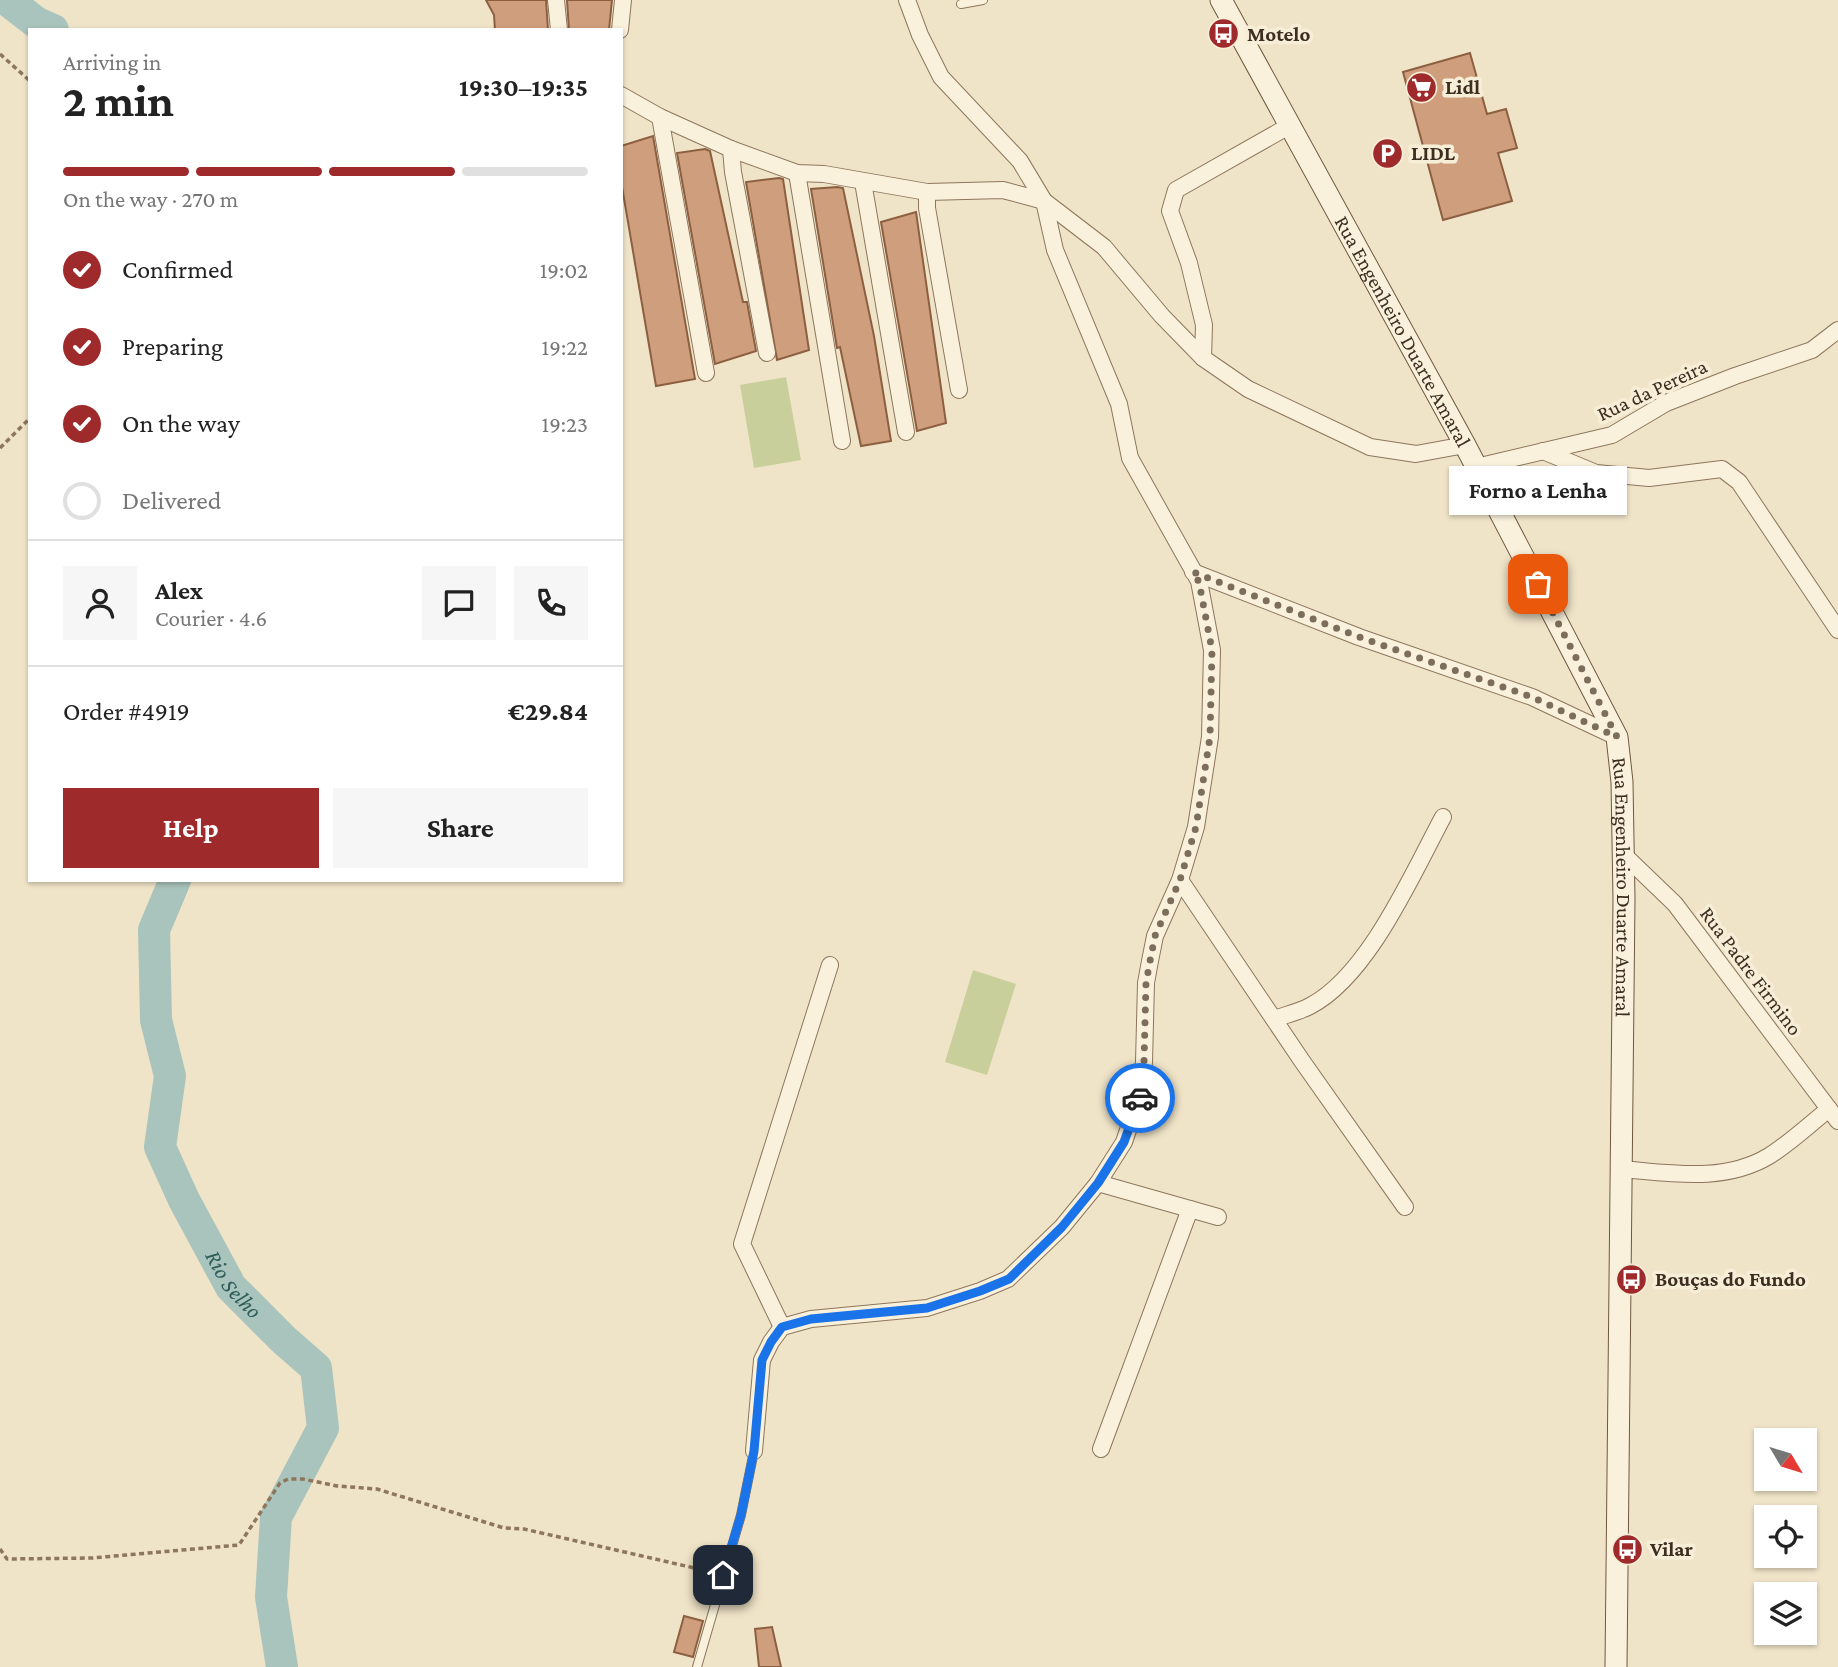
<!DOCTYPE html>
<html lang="en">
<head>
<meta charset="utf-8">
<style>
  body { margin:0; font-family:"Crimson Pro",serif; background:#f6f6f6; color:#222; height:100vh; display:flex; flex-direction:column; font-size:26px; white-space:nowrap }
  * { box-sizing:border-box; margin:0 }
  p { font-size:23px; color:#767676 }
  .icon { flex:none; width:38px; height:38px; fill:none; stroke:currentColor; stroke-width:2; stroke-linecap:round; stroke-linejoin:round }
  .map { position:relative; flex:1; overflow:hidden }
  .details { position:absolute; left:28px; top:28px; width:595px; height:854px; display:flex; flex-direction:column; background:#fff; border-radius:0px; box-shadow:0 2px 5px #0004 }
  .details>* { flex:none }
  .needle { width:46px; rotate:128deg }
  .buttons { position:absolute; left:1754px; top:1428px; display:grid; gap:14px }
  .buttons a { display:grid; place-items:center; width:63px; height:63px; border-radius:0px; background:#fff; box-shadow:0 2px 5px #0004; font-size:35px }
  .pin { position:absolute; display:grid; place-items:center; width:60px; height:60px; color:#fff; margin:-30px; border-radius:14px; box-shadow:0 4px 10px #0006 }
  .courier { position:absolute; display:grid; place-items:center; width:70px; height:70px; margin:-35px; border:5px solid #1a73e8; border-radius:50%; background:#fff; color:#222; box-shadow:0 2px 9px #0007 }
  .bubble { position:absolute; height:49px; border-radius:0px; background:#fff; box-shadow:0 2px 5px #0004; font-size:23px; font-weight:700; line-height:49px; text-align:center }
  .overview em { font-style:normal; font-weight:700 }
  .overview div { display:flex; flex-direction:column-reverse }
  .overview { display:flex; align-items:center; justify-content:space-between; height:119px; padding:0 35px }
  h1 { font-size:46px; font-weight:700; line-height:52px }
  .bar { display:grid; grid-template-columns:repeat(4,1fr); gap:10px 7px; align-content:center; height:84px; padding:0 35px }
  .bar i { height:9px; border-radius:5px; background:#e0e0e0 }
  .bar .selected { background:#9e2a2b }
  .bar p { grid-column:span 4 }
  .line { display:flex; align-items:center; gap:18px; padding:0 35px; border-top:2px solid #e0e0e0 }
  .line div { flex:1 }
  .round { display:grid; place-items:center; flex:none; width:74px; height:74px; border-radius:0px; background:#f6f6f6 }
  ol { padding:0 35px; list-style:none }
  li { display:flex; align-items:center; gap:21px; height:77px }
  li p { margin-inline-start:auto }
  li .icon { padding:7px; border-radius:50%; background:#9e2a2b; color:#fff; stroke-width:4 }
  li:last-child { color:#767676 }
  li i { width:38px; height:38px; border:4px solid #e0e0e0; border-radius:50% }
  .action { display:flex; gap:14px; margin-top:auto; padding:14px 35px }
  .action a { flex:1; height:80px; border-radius:0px; background:#9e2a2b; color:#fff; font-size:28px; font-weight:700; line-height:80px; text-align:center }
  .action a+a { background:#f6f6f6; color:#222 }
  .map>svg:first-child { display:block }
</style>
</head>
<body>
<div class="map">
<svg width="1838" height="1667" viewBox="0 0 1838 1667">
  <rect width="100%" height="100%" fill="#f0e4c8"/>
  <g fill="#c9cf9b">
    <path d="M786,377L801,460L754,468L740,385Z"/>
    <path d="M973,970L1016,984L987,1075L945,1062Z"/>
  </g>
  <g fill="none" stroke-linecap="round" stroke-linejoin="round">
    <g stroke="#a9c4bc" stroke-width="32">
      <path d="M7,0L37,23L53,30"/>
      <path id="s1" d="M175,880L154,930L156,1020L170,1076L160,1147L184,1200L231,1287L284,1340L316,1368L323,1428L276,1517L271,1597L282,1667"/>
    </g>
  </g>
  <g fill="#cf9f7d" stroke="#8d5f41" stroke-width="2">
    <path d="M486,0H546L548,30H495L494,15Z"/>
    <path d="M567,0H612L609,30H569Z"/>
    <path d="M1470,53L1487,114L1506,109L1517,148L1498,153L1512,201L1443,220L1403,72Z"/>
    <path d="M653,136L695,379L656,386L621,181V146Z"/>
    <path d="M705,149L710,151L743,302H747L756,351L715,364L677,153Z"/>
    <path d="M779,178L783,179L809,350L777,360L746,182Z"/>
    <path d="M837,187L843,188L874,336L891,441L861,446L840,347L837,348L811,189Z"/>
    <path d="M916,212L946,423L917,431L881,222Z"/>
    <path d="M684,1616L703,1621L693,1657L674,1652Z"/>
    <path d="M772,1627L781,1667H759L755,1629Z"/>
  </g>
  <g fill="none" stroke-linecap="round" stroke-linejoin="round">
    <defs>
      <g id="service">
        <path d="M961,4L983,0"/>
        <path d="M697,1667L741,1515L754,1451"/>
      </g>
      <g id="minor">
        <path d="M556,0L559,30"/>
        <path d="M620,30L623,0"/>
        <path d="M621,95L660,117L731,149L797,173L824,174L927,192L1003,190L1044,201L1104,247L1162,316L1203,358L1248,389L1370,447L1416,454L1465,445"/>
        <path d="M660,117L706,373"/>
        <path d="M731,149L733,172L767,353"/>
        <path d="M797,173L842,441"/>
        <path d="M863,182L906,432"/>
        <path d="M927,192V208L959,390"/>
        <path d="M1203,358L1204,325L1189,263L1170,211L1176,190L1289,126"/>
        <path d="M1543,451L1596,473L1649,478L1722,469L1739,482L1838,630"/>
        <path d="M1476,467L1612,435L1666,403L1735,376L1812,350L1838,330"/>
        <path d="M1193,572L1359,637L1532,697L1617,737"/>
        <path d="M1623,854L1675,904L1838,1121"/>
        <path d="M1180,880L1302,1061L1405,1207"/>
        <path d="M1274,1019C1285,1015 1299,1012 1310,1006C1368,976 1412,875 1443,817"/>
        <path d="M1621,1169C1671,1173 1724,1183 1769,1156C1790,1143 1810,1124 1829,1109"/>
        <path d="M1098,1183L1218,1217"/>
        <path d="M782,1327L742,1244L830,965"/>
        <path d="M1101,1449L1190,1209"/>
        <path d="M754,1451L762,1360L771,1342L782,1327L811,1319L927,1308L980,1291L1008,1279L1062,1227L1098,1183L1124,1142L1140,1095L1144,1062L1146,983L1150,961L1155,936L1180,880L1196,827L1210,737L1212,650L1199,581L1130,458L1119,404L1055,250L1044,201L1020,161L941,77L920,35L907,0"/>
      </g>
      <g id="secondary">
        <path id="s2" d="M1221,0L1465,445L1617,737L1622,782L1624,899L1616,1667"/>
      </g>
    </defs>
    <use href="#service" stroke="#8d765c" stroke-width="10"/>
    <use href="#minor" stroke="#8d765c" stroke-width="18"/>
    <use href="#secondary" stroke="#6f573f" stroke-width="23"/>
    <g stroke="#8d765c" stroke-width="3.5" stroke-dasharray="5 3.5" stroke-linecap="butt">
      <path d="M0,54L30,81"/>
      <path d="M0,448L30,418"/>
      <path d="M0,1549L7,1559L92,1558L239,1545L280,1483L288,1479H303L337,1486L377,1489L504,1528L524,1529L712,1572"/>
    </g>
    <use href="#service" stroke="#faf1dc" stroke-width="8"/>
    <use href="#minor" stroke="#faf1dc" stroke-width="16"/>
    <use href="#secondary" stroke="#faf1dc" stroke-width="21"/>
  </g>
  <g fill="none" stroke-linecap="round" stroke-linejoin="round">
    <path stroke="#7c6e5b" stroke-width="7" stroke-dasharray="0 12.6" d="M1140,1098L1144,1062L1146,983L1150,961L1155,936L1180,880L1196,827L1210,737L1212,650L1199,582L1193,572L1359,637L1532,697L1617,737L1538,584"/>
    <path stroke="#1a73e8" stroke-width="9" d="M723,1575L741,1515L754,1451L762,1360L771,1342L782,1327L811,1319L927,1308L980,1291L1009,1279L1062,1227L1098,1183L1124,1142L1140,1098"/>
  </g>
  <defs>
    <symbol id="bus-disc" viewBox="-11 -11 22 22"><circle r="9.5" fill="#9e2a2b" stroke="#f7eed8"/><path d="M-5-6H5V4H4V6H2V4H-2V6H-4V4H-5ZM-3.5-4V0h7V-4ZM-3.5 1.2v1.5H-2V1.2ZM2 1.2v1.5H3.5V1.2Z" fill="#fff"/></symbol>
    <symbol id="supermarket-disc" viewBox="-11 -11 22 22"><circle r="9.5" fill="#9e2a2b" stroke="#f7eed8"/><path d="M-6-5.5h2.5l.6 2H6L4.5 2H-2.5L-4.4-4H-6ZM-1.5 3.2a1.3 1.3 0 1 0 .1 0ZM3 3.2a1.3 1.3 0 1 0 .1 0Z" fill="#fff"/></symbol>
    <symbol id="parking-disc" viewBox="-11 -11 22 22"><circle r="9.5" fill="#9e2a2b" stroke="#f7eed8"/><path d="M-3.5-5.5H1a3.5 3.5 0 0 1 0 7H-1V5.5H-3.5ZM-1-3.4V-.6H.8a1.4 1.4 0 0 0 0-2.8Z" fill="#fff"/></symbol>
  </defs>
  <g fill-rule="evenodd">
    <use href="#bus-disc" x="1206" y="16" width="35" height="35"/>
    <use href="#supermarket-disc" x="1404" y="70" width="35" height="35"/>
    <use href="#parking-disc" x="1370" y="136" width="35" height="35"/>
    <use href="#bus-disc" x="1614" y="1262" width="35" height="35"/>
    <use href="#bus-disc" x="1610" y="1532" width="35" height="35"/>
  </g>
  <g text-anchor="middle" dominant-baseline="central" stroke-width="7" stroke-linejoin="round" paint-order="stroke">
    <g font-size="21" font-weight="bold" fill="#3d2e20" stroke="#f7eed8" text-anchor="start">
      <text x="1247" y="34">Motelo</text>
      <text x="1445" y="87">Lidl</text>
      <text x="1411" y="153">LIDL</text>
      <text x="1655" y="1279">Bouças do Fundo</text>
      <text x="1650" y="1549">Vilar</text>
    </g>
    <g font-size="21" fill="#3d2e20" stroke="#f7eed8">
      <text stroke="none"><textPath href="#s2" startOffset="378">Rua Engenheiro Duarte Amaral</textPath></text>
      <text transform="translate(1652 390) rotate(-25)">Rua da Pereira</text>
      <text stroke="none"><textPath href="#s2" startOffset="987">Rua Engenheiro Duarte Amaral</textPath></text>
      <text transform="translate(1751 971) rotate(53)">Rua Padre Firmino</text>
    </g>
    <g font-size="23" font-style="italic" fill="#2f5d5a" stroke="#f7eed8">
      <text stroke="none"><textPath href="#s1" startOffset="430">Rio Selho</textPath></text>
    </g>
  </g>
</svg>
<div class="buttons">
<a><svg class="needle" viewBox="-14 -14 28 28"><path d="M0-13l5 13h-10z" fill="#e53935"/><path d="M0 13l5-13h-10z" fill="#767676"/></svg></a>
<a><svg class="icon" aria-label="locate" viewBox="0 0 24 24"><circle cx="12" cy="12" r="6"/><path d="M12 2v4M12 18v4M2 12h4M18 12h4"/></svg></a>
<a><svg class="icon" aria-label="layers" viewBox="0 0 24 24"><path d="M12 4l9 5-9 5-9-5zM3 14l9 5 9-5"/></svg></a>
</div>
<div class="pin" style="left:1538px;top:584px;background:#ea580c"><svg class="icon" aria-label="bag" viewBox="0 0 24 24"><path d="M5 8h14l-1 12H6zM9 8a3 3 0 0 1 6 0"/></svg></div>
<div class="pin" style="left:723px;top:1575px;background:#1f2937"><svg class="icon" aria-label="home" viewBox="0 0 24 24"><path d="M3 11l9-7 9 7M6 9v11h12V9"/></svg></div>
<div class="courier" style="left:1140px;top:1098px"><svg class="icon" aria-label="car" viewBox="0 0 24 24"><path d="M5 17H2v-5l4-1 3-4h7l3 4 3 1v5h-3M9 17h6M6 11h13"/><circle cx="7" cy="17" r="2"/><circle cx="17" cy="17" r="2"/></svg></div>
<div class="bubble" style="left:1449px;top:466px;width:178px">Forno a Lenha</div>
<section class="details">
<div class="overview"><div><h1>2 min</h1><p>Arriving in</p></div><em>19:30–19:35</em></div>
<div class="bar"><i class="selected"></i><i class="selected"></i><i class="selected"></i><i></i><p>On the way · 270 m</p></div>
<ol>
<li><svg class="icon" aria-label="check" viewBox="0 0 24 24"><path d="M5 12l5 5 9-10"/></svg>Confirmed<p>19:02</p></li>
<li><svg class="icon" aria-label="check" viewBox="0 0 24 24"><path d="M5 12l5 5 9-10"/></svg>Preparing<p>19:22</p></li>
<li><svg class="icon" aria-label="check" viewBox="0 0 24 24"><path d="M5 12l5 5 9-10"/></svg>On the way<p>19:23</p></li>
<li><i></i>Delivered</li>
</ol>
<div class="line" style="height:126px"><a class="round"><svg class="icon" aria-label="person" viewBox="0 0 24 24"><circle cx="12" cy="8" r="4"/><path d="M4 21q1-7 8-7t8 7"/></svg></a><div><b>Alex</b><p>Courier · 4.6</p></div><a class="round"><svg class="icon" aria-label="chat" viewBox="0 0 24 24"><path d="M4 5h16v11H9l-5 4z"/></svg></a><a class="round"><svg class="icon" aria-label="phone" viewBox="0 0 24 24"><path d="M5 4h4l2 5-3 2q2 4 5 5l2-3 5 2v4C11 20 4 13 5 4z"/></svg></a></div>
<div class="line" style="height:91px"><div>Order #4919</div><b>€29.84</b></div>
<div class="action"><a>Help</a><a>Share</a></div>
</section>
</div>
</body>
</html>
